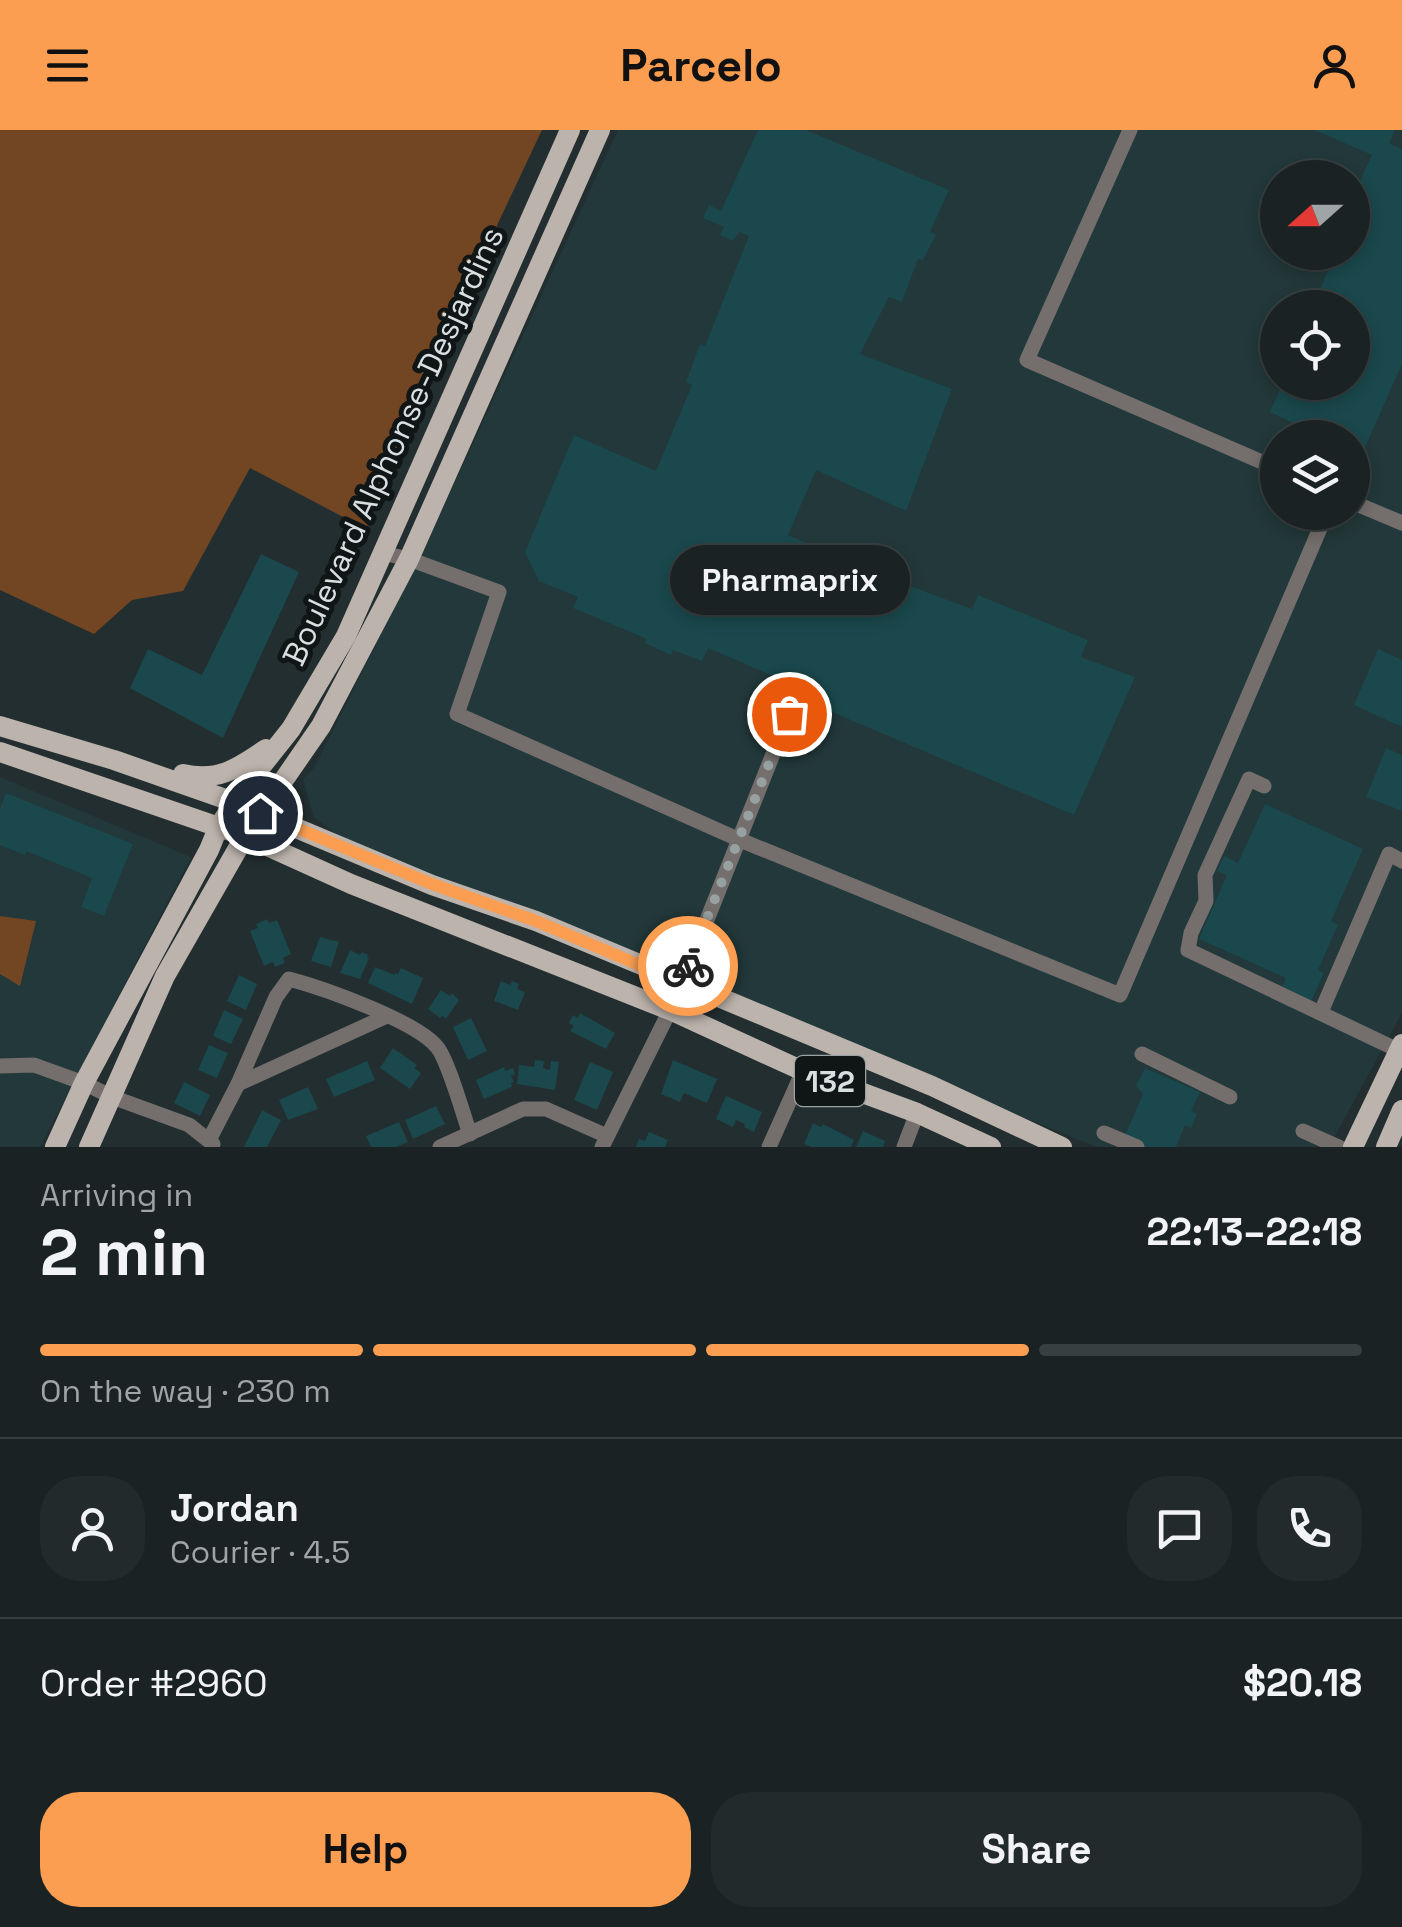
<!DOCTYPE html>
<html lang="en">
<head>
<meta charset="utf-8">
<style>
  body { margin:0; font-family:"Space Grotesk",sans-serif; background:#232a2c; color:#f1f3f6; height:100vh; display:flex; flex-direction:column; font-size:38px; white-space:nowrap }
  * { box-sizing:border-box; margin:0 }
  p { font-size:32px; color:#9fa4a6 }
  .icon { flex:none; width:55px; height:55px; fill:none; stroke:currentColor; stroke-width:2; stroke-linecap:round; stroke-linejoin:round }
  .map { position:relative; height:1017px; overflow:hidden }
  .drawer { display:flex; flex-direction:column; background:#1a2224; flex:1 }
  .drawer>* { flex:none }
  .needle { width:65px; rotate:249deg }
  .fabs { position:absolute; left:1260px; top:30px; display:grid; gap:20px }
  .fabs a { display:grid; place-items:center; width:110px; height:110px; border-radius:50%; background:#1a2224; box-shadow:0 5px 15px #0003,0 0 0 2px #383f41; font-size:50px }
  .pin { position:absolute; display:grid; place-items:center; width:85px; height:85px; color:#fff; margin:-42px; border:5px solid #fff; border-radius:50%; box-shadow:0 2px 10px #0007 }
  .courier { position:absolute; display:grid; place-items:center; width:100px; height:100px; margin:-50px; border:8px solid #fb9e51; border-radius:50%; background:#fff; color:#222; box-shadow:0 2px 12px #0007 }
  .bubble { position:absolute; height:70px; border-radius:35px; background:#1a2224; box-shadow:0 5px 15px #0003,0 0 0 2px #383f41; font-size:32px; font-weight:700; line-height:70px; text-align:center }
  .headline em { font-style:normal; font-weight:700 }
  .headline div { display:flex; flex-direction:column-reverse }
  .headline { display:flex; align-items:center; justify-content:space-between; height:170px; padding:0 40px }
  h1 { font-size:65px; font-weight:700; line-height:75px }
  .bar { display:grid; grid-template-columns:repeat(4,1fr); gap:15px 10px; align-content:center; height:120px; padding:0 40px }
  .bar i { height:12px; border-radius:8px; background:#383f41 }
  .bar .current { background:#fb9e51 }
  .bar p { grid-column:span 4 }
  .line { display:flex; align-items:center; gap:25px; padding:0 40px; border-top:2px solid #383f41 }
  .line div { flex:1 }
  .round { display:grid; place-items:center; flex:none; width:105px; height:105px; border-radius:40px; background:#232a2c }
  .button { display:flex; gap:20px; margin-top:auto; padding:20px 40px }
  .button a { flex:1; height:115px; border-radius:40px; background:#fb9e51; color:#111; font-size:40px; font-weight:700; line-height:115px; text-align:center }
  .button a+a { background:#232a2c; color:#f1f3f6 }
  header { display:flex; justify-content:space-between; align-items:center; height:130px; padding:0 40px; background:#fb9e51; color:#111; font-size:45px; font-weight:700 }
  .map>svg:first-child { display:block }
</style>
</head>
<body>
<header><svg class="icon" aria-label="menu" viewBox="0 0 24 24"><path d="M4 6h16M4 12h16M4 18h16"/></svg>Parcelo<svg class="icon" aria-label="person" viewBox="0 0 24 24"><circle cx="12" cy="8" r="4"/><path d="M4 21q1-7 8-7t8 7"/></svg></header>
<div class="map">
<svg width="1402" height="1017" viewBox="0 0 1402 1017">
  <rect width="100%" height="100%" fill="#222e30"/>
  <g fill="#22383a" fill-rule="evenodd">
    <path d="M618,0H1402V883L1329,1017H1096L342,709L313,686L303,649L314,638L426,415ZM1278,48H1352V122H1278ZM1278,178H1352V252H1278ZM1278,308H1352V382H1278Z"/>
    <path d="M0,647L191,727L40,1017H0Z"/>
  </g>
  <g fill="#724622">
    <path d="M0,0H542L499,91L366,399L250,338L183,461L132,470L94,504L0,460Z"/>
    <path d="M0,786L36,791L20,856L0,844Z"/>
  </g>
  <g fill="#1a484c">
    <path d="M758,0H806L949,60L930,102L936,105L923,130L918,129L902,172L889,167L860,224L952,259L906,381L816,340L788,405L899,452L972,479L978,465L1088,510L1081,527L1135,547L1074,685L792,565L794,555L708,518L702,531L673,520L671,525L645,513L647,509L573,478L578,467L539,451L525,422L574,305L656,341L692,255L686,252L700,214L705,216L749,106L739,102L733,111L720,105L724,97L703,88L709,75L721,81Z"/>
    <path d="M1315,0H1395L1389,13L1402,19V234L1362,324L1352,319V308H1326L1270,282L1283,252H1352V178H1312L1336,122H1352V86L1355,81L1352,80V68L1372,25Z"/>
    <path d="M261,424L299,442L223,608L130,558L148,519L202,545Z"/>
    <path d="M1378,519L1402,530V597L1354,575Z"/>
    <path d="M1386,618L1402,625V681L1366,667Z"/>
    <path d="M6,663L133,714L104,786L81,777L92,748L26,721L25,725L0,715V679Z"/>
    <path d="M1265,674L1363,719L1331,791L1338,795L1318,840L1324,843L1311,871L1282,857L1286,848L1199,809L1227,745L1217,741L1224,726L1238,733Z"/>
    <path d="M267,789L269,793L277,790L291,824L283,828L285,833L275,837L273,832L264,836L250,801L258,798L256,794Z"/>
    <path d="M320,807L339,812L331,837L311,831Z"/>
    <path d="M350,820L360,825L362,822L368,825L367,827L369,828L360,849L340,843Z"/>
    <path d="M375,837L395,845V843L398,844L401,838L423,848L412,874L368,853Z"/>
    <path d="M239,845L257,854L246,880L227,871Z"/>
    <path d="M501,851L510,855L512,851L519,854L517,859L525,862L518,880L494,871Z"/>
    <path d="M441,860L450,866L452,863L459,870L446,889L442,886L440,888L428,879Z"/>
    <path d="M224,880L243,889L231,914L213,906Z"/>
    <path d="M580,883L615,903L606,919L570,901L574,896L569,893L573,885L578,888Z"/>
    <path d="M471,888L487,921L468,930L453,897Z"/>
    <path d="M209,915L228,923L217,948L198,940Z"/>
    <path d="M393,918L417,935L414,938L421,943L410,959L380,938Z"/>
    <path d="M535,930L544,931L543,938L550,940L551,931L559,932L555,960L517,954L519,935L534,937Z"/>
    <path d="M673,930L717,949L707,973L684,963L680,972L661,964Z"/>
    <path d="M367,931L375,950L334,967L326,949Z"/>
    <path d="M590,932L613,942L597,980L574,970Z"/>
    <path d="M504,937L505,941L513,938L515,944L511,946L514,952L511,953L512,957L484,969L476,950Z"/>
    <path d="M1145,938L1200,962L1191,981L1197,984L1191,998L1185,995L1176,1017H1145L1124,1008L1143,964L1136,956Z"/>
    <path d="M184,952L210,965L200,986L174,973Z"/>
    <path d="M308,957L318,979L288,990L279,970Z"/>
    <path d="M726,966L762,982L754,1002L744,997L745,994L736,990L733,997L716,989Z"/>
    <path d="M436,976L445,994L413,1009L405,990Z"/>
    <path d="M262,980L281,990L267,1017H244Z"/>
    <path d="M399,992L408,1012L396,1017H371L366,1006Z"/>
    <path d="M813,993L821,997L823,994L854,1010L851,1017H811L804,1014Z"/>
    <path d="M863,1001L885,1011L883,1017H856Z"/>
    <path d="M649,1002L668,1010L665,1017H636L639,1009L645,1011Z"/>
  </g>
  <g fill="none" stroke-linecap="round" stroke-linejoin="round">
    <g stroke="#746f6c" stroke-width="15">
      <path d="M1130,0L1027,230L1278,339"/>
      <path d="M1352,372L1402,393"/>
      <path d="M382,423L409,429L499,462L457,584L740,710L1120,865L1327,382"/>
      <path d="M1264,656L1249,649L1205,745L1206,771L1191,803L1188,820L1402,922"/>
      <path d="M1321,882L1389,724L1402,731"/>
      <path d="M1142,924L1230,967"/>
      <path d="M0,936L34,935L84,953L112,967L189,995L213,1014"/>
      <path d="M238,954L387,886"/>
      <path d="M1303,1001L1339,1017"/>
      <path d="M1104,1003L1137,1017"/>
      <path d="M209,1010L238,954L276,867L289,849C323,858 416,891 437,917C448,930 463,984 470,1004"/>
      <path d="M440,1017L523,979H546L607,1006"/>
      <path d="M602,1017L683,854L689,835L789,584"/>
      <path d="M769,1017L803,941"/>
      <path d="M904,1017L917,983"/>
    </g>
    <g stroke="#bcb3ac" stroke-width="20">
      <path d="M0,596L114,630L234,672L432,755L536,791L932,956L1062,1017"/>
      <path d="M0,622L245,706L351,754L672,881L803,941L917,983L991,1017"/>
      <path d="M183,644C219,652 238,638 266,619"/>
      <path d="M55,1017L84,953L209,720L218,698L241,662L291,599L346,506L570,0"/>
      <path d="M89,1017L165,846L245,706L321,596L409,429L600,0"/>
      <path d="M1353,1017L1402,914"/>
      <path d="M1386,1017L1402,980"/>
    </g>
  </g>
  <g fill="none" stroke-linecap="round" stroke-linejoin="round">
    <path stroke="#98a1a2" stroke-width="10" stroke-dasharray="0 18" d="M688,836L789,584"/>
    <path stroke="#fb9e51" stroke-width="12" d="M260,683L432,754L536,791L684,854L688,836"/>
  </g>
  <g text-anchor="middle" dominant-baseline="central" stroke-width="10" stroke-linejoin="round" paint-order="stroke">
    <rect fill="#101516" stroke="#9ba2a3" stroke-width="2.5" x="795" y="926" width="70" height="50" rx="8"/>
    <g font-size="30" font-weight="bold" fill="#d7dfe0">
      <text x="830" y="951">132</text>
    </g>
    <g font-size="32" fill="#d7dfe0" stroke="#101516">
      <text transform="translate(393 316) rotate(-65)">Boulevard Alphonse-Desjardins</text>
    </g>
  </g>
</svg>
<div class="fabs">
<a><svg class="needle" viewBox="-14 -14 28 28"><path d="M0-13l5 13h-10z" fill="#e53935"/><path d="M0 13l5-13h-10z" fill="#9fa4a6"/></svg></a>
<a><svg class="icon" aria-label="locate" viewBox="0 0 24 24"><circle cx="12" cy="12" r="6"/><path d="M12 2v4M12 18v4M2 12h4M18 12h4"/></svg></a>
<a><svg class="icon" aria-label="layers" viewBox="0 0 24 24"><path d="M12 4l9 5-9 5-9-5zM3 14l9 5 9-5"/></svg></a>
</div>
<div class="pin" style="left:789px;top:584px;background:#ea580c"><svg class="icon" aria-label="bag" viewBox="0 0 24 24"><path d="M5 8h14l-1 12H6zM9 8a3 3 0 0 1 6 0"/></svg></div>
<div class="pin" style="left:260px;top:683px;background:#1f2937"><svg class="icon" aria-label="home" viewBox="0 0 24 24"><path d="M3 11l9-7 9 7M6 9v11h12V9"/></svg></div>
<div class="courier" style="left:688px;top:836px"><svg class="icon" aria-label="bike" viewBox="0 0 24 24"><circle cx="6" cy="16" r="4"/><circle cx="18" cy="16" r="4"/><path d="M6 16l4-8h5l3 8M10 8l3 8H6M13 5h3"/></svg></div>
<div class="bubble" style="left:670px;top:415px;width:240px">Pharmaprix</div>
</div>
<section class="drawer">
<div class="headline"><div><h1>2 min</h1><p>Arriving in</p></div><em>22:13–22:18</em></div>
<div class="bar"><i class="current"></i><i class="current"></i><i class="current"></i><i></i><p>On the way · 230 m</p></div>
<div class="line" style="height:180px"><a class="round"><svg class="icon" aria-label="person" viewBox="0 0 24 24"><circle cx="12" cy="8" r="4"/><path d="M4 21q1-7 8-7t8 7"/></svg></a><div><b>Jordan</b><p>Courier · 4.5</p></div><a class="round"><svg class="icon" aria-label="chat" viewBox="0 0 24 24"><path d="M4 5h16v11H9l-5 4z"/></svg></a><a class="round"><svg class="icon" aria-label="phone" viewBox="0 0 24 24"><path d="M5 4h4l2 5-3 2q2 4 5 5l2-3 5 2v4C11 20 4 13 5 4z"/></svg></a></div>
<div class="line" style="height:130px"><div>Order #2960</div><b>$20.18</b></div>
<div class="button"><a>Help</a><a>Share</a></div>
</section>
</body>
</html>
